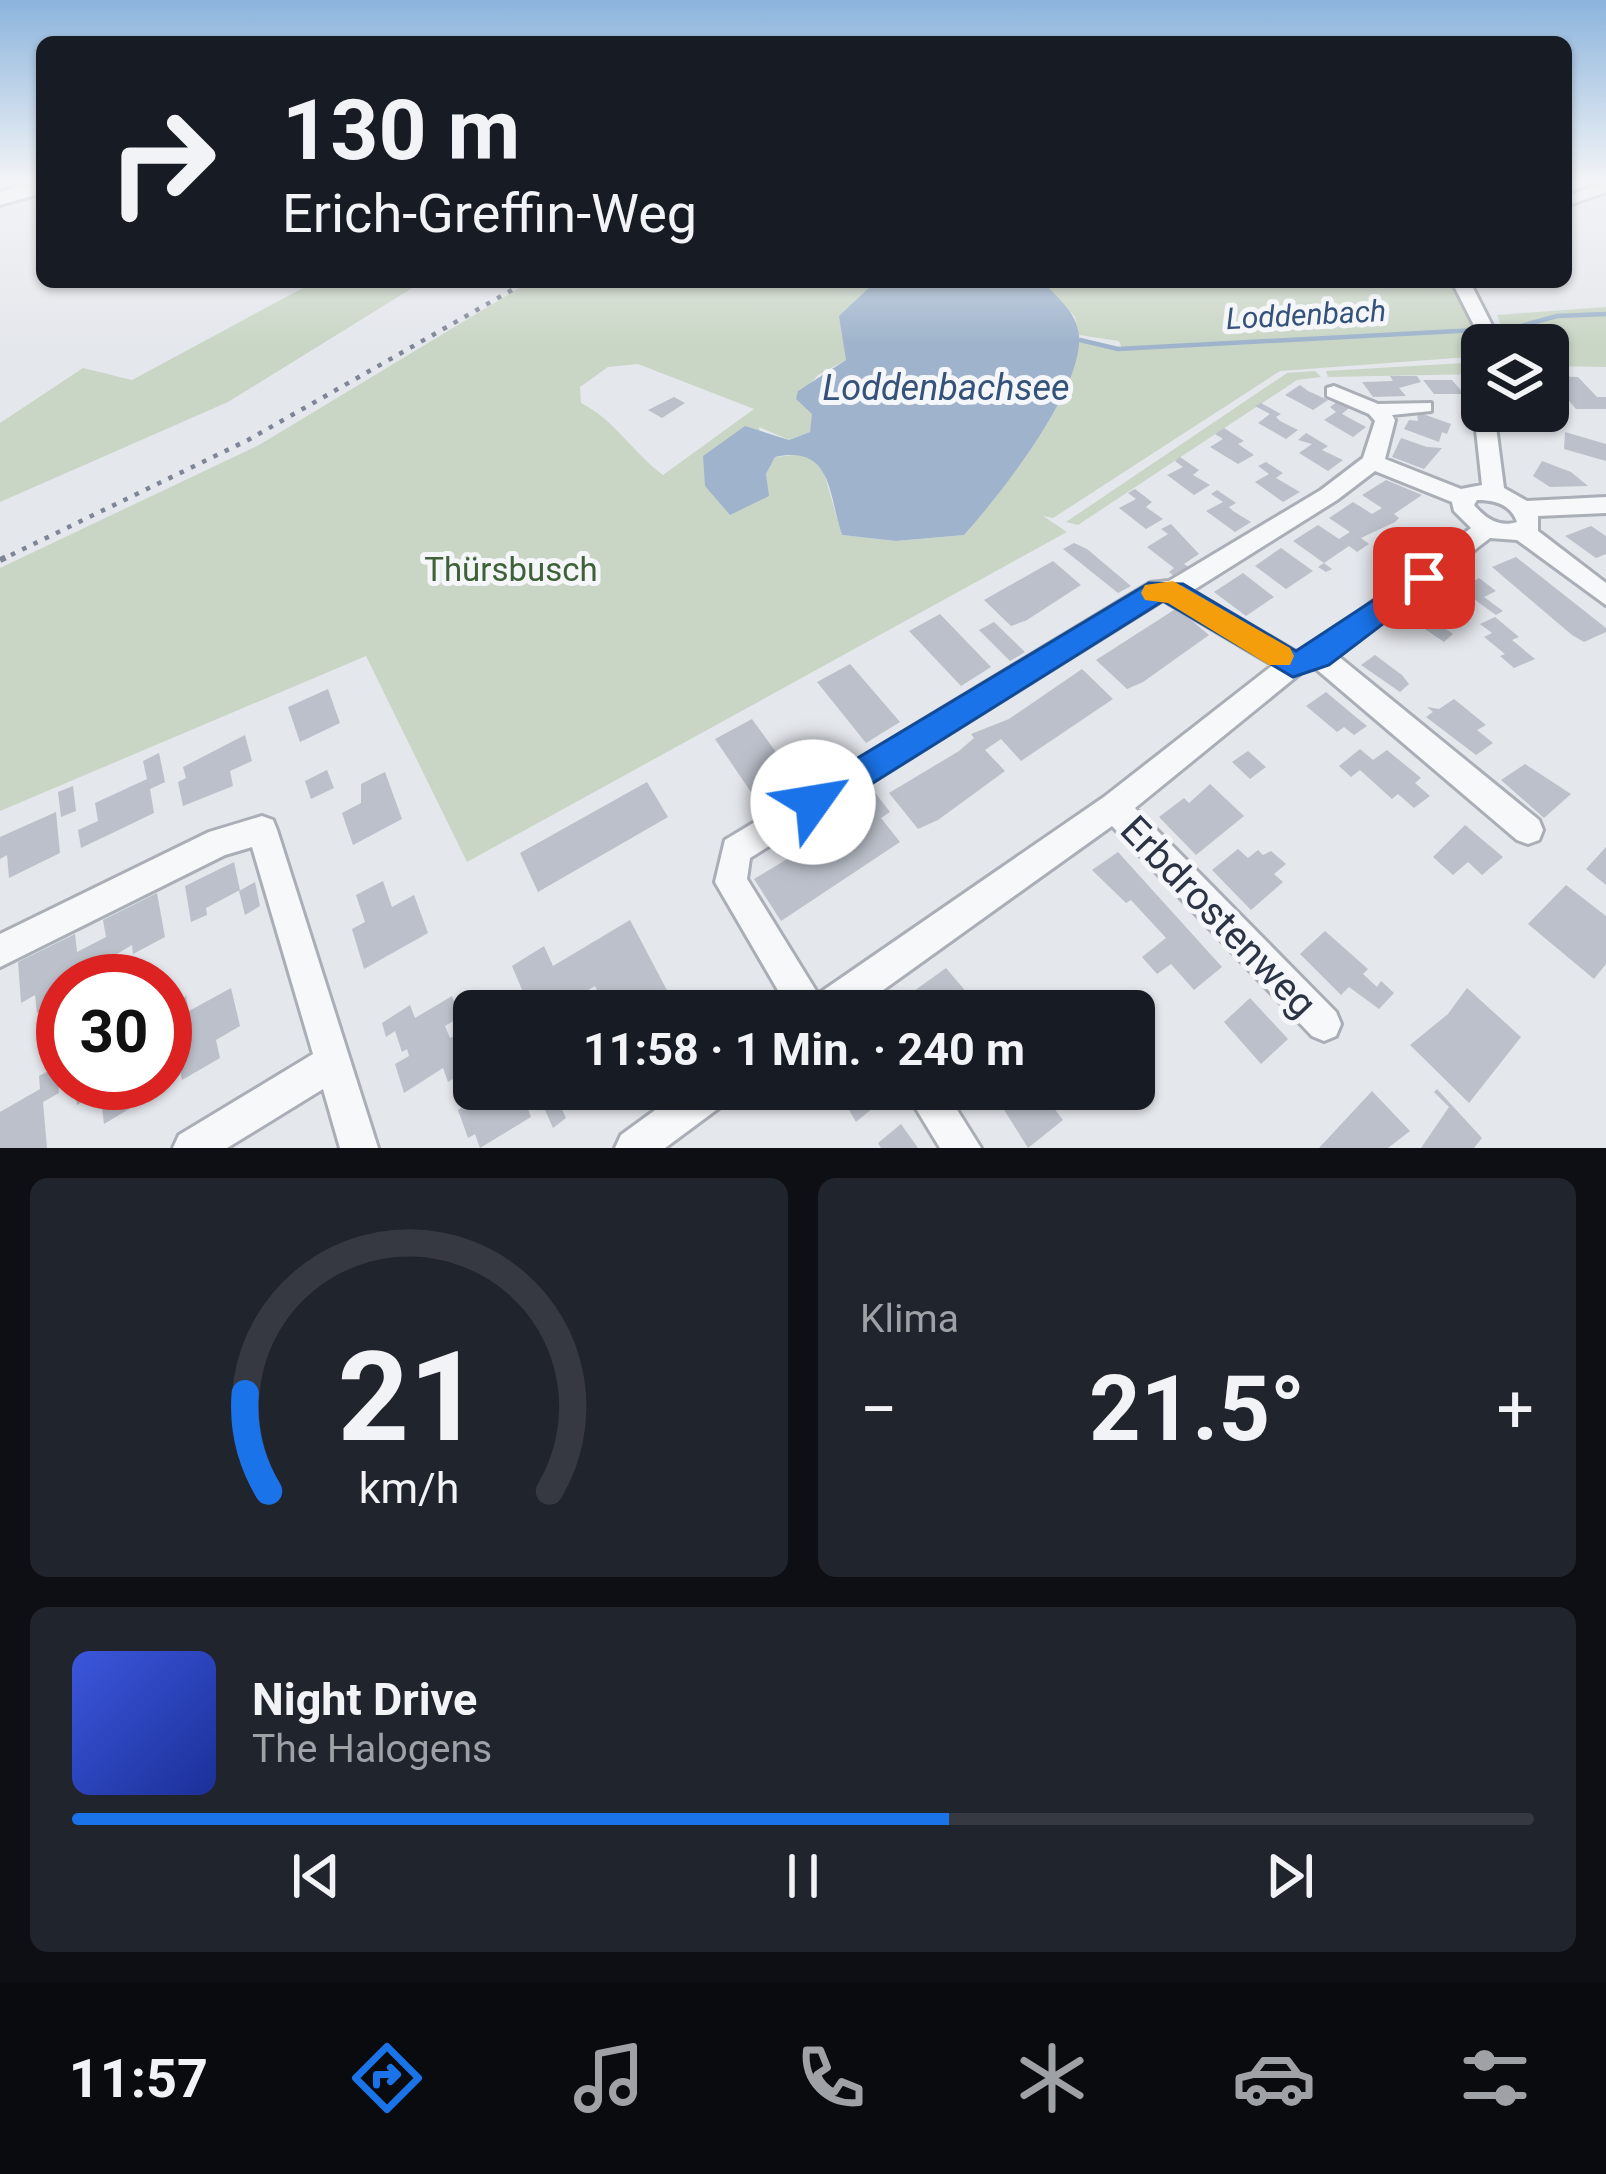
<!DOCTYPE html>
<html lang="de">
<meta charset="utf-8">
<style>
:root{--surface:#171b24;--page:#20242c;--text:#f1f3f6;--muted:#9ea1a6;--line:#363941;--accent:#1a73e8}
body{margin:0;font-family:Roboto,sans-serif;background:var(--page);color:var(--text);height:100vh;display:flex;flex-direction:column;font-size:45px;white-space:nowrap}
*{box-sizing:border-box;margin:0}
p{font-size:39px;color:var(--muted)}
.icon{flex:none;width:66px;height:66px;fill:none;stroke:currentColor;stroke-width:2;stroke-linecap:round;stroke-linejoin:round}
.map{position:relative;height:1148px;overflow:hidden}
.drawer{display:flex;flex-direction:column;gap:30px;padding:30px;background:#0d0f14;flex:1}
.drawer>*{flex:none}
.banner{position:absolute;left:36px;top:36px;width:1536px;height:252px;border-radius:18px;box-shadow:0 3px 9px #0004;background:#171b24;color:var(--text);overflow:hidden}
.buttons{position:absolute;left:1461px;top:324px;display:grid;gap:24px}
.buttons a{display:grid;place-items:center;width:108px;height:108px;border-radius:18px;background:var(--surface);box-shadow:0 3px 9px #0004;font-size:60px}
.speed{position:absolute;left:36px;top:954px;display:flex;gap:24px;font-size:60px;font-weight:700;text-align:center}
.speed>*{display:grid;place-content:center;width:156px;height:156px;border-radius:50%;background:var(--surface);box-shadow:0 3px 9px #0004;line-height:1}
.speed .limit{border:18px solid #d22;background:#fff;color:#111}
.pin{position:absolute;display:grid;place-items:center;width:102px;height:102px;color:#fff;margin:-51px;border-radius:24px;box-shadow:0 6px 18px #0006}
.me{position:absolute;width:132px;margin:-66px;rotate:58deg;stroke-linejoin:round;filter:drop-shadow(0 0 9px #0008)}
.turn{display:flex;align-items:center;gap:42px;height:252px;padding:0 48px;font-size:54px}
.turn .icon{width:156px;height:156px;stroke-width:2.5}
.turn b{display:block;font-size:84px;line-height:102px}
.big{font-size:90px;font-weight:700;line-height:1.1}
.drawer .tile{flex:1;display:flex;flex-direction:column;justify-content:center;gap:18px;min-width:0;padding:0 42px;border-radius:18px;background:var(--page)}
.drawer .dial{align-items:center;gap:0}
.dial svg{height:312px;overflow:visible;fill:none;stroke:var(--line);stroke-width:7;stroke-linecap:round;text-anchor:middle}
.dial text{fill:var(--text);stroke:none}
.song{display:flex;align-items:center;gap:36px}
.cover{width:144px;height:144px;border-radius:18px;background:linear-gradient(135deg,hsl(230 70% 55%),hsl(230 70% 35%))}
.played{height:12px;border-radius:6px;background:linear-gradient(90deg,var(--accent) 60%,var(--line) 60%)}
.keys{display:flex;justify-content:space-around;direction:ltr}
.heat{display:flex;justify-content:space-between;align-items:center;font-size:66px;direction:ltr}
.drawer .tiles{flex:1;display:grid;gap:30px;grid-template-columns:1fr 1fr}
.tile:last-child{grid-column:span 2}
.trip{position:absolute;left:453px;top:990px;width:702px;height:120px;border-radius:18px;background:var(--surface);box-shadow:0 3px 9px #0004;font-weight:700;line-height:120px;text-align:center}
.menu{display:flex;height:192px;justify-content:space-around;align-items:center;background:#090b0e;color:var(--muted)}
.menu .icon{width:84px;height:84px}
.menu .on{color:var(--accent)}
.menu b{font-size:54px;color:var(--text)}
.map>svg:first-child{display:block}
</style>
<div class="map">
<svg width="1606" height="1148" viewBox="0 0 1606 1148">
<rect width="100%" height="100%" fill="#e4e7ec"/>
<path fill="#c9d6c5" fill-rule="evenodd" d="M314 282H422L228 402 0 502V423L83 368 132 380Z
M529 282H875L851 305 846 360 818 375 797 399 813 413 810 432 789 440 759 427 766 474 775 457 805 454 822 466 842 535 896 541 964 535C1017 475 1054 416 1080 340L1123 351 1119 341 1079 335 1075 317 1043 282H1452C1471 308 1482 328 1482 356L1280 371 1053 518 1043 516 1067 532 467 862 366 656 0 811V568L259 445ZM638 364 754 409 663 475C632 452 616 421 581 403L580 387 608 367Z
M1606 307V367L1548 366V345H1508L1497 315Z
M1482 362V374L1328 377 1326 371Z
M1315 371 1321 377 1297 380 1078 525 1066 522 1287 373Z"/>
<path fill="#9fb4cc" d="M875 282H1043C1058 298 1077 313 1079 335 1084 389 999 496 964 535L896 541 842 535C828 492 832 445 775 457L766 474 769 496 730 515 705 486 703 456 745 426 789 440 810 432 812 414 796 399 798 391 846 360 839 316Z"/>
<g fill="none" stroke-linecap="round" stroke-linejoin="round">
<path stroke="#9fb4cc" stroke-width="4.5" d="M1080 340 1118 349 1514 328 1557 316 1606 314"/>
</g>
<path fill="#bbc0ca" d="M1390 376H1417L1421 382 1399 388 1406 396 1373 397 1362 382 1393 381Z
M1548 376 1578 377 1597 397H1606V409H1576Z
M1423 380H1452L1464 394H1434Z
M1300 385 1308 391 1328 400 1313 410 1285 395Z
M674 397 685 403 662 418 648 410Z
M1337 402 1349 408 1342 414 1366 427 1353 437 1324 420 1336 412 1330 407Z
M1261 403 1281 414 1276 417 1280 421 1298 430 1286 439 1258 423 1270 414 1255 406Z
M1417 412 1451 424 1447 434 1442 432 1439 442 1404 429 1409 420 1418 421Z
M1224 428 1244 441 1238 444 1254 455 1238 464 1210 447 1223 439 1215 434Z
M1565 432 1606 444V461L1564 449Z
M1306 433 1328 446 1322 450 1343 460 1328 471 1299 453 1312 444 1298 440Z
M1401 438 1427 447 1442 448 1424 469 1392 457Z
M1180 457 1199 470 1193 475 1210 485 1194 495 1167 475 1183 467 1175 461Z
M1542 461 1571 472 1588 486 1550 487 1533 476Z
M1266 462 1283 473 1276 478 1300 492 1283 502 1255 482 1269 474 1258 466Z
M1386 480 1422 495 1394 514 1399 518 1395 522 1361 538 1369 544 1357 552 1349 546 1324 563 1332 569 1326 572 1318 567 1324 563 1293 541 1318 525 1339 539 1350 532 1329 518 1353 502 1372 514 1382 508 1362 495Z
M1135 489 1152 502 1146 507 1163 519 1146 529 1119 508 1136 499 1128 493Z
M1217 490 1236 503 1229 507 1233 511 1251 522 1235 532 1206 511 1223 502 1211 494Z
M1171 524 1199 554 1184 564 1191 569 1176 578 1169 572 1174 568 1147 547 1168 534 1161 529Z
M1591 526 1606 536V554L1596 558 1565 536Z
M1074 543 1087 549 1131 586 1118 593 1063 549Z
M1281 548 1313 571 1286 589 1255 566Z
M1516 557 1606 628V632L1584 642 1572 635 1492 567Z
M1053 561 1081 585 1027 620 1011 626 984 600Z
M1243 573 1274 597 1246 616 1214 592Z
M1479 578 1496 591 1484 597 1503 611 1496 615 1460 589Z
M1177 608 1209 635 1143 682 1127 689 1096 660Z
M940 614 991 667 961 686 909 631Z
M1429 617 1453 634 1444 642 1419 625Z
M1495 617 1519 637 1512 640 1535 659 1514 668 1500 656 1505 654 1484 637 1492 633 1480 624Z
M994 622 1025 652 1010 661 979 630Z
M1375 655 1402 675 1409 684 1400 692 1361 665Z
M850 664 900 722 866 743 817 682Z
M1082 669 1113 699 1021 761 1001 739 985 750 1005 771 938 820 918 829 889 793 959 751 974 738 971 734 1009 719Z
M328 689 340 723 300 742 288 707Z
M1326 692 1357 718 1367 726 1354 735 1344 727 1337 732 1306 706Z
M1454 699 1486 725 1477 730 1493 743 1476 755 1426 717 1433 712 1427 707 1439 709Z
M752 719 799 784 761 807 715 739Z
M245 735 252 761 230 771 233 786 183 806 178 782 186 778 183 767Z
M1360 749 1373 760 1387 750 1421 778 1415 783 1430 796 1414 808 1398 794 1392 799 1360 770 1351 777 1339 766Z
M1248 751 1266 767 1250 779 1232 762Z
M159 753 165 782 150 789 154 813 81 848 78 830 98 821 95 803 147 779 143 761Z
M1525 764 1571 794 1544 818 1501 780Z
M327 770 334 788 311 799 305 781Z
M385 772 402 819 353 845 342 813 361 803V784Z
M647 782 668 817 538 892 520 853Z
M1210 784 1244 816 1196 855 1159 817 1184 798 1189 803Z
M73 786 76 811 61 817 58 792Z
M870 786 890 812 881 818 900 842 781 921 754 879 853 819 870 805 861 792Z
M56 812 60 853 9 878 7 855 0 859V837Z
M1465 825 1503 857 1482 875 1468 862 1453 875 1433 857Z
M1606 847V885L1586 869Z
M1238 849 1248 858 1258 850 1263 855 1271 851 1286 864 1274 874 1283 882 1251 910 1212 870Z
M1118 852 1222 967 1194 990 1171 964 1157 974 1142 957 1166 938 1131 900 1126 903 1092 870Z
M234 862 240 890 206 908 207 915 191 922 185 886Z
M383 881 392 907 414 895 428 933 364 969 352 929 365 922 356 895Z
M255 882 260 906 245 915 239 891Z
M1566 885 1606 916V964L1594 979 1528 924Z
M157 893 165 937 133 954 132 945 72 981H63V999L37 1013 35 995 21 1003 18 962 75 934 77 952 106 937 103 920Z
M630 920 670 996 649 1011H607L595 986 552 1011H531L512 966 544 946 553 966Z
M1325 931 1368 969 1363 974 1377 987 1381 981 1394 993 1379 1009 1349 987 1341 995 1300 954Z
M946 968 968 994 981 1011H928L914 991Z
M231 988 240 1026 216 1040 220 1058 182 1080 165 1007 186 996 189 1011Z
M1467 988 1521 1037 1469 1103 1410 1045 1448 1014Z
M452 996 460 1017 445 1026 450 1038 456 1035 463 1054 471 1049 474 1066 448 1082 443 1068 404 1093 395 1064 409 1056 407 1049 402 1052 395 1031 386 1037 382 1023 410 1005 415 1018Z
M1250 998 1288 1039 1261 1064 1224 1022Z
M56 1067 59 1093 43 1102 47 1148H0V1112L40 1089 39 1076Z
M74 1083H149L151 1096 104 1124 100 1092 77 1105Z
M489 1089H520L531 1117 480 1148 475 1134 468 1138 458 1110Z
M837 1089H881L886 1097 856 1122Z
M991 1089H1039L1063 1120 1028 1148Z
M1437 1089 1482 1138 1474 1148H1421L1449 1107 1434 1092Z
M1372 1091 1410 1131 1388 1148H1319Z
M555 1094 566 1118 553 1128 542 1103Z
M901 1124 918 1148H881L878 1143Z"/>
<g fill="none" stroke-linecap="round" stroke-linejoin="round">
<defs>
<path id="street" d="M1606 183V192L1566 206V196Z
M1452 282H1470L1502 345H1484Z
M1334 386 1378 404 1431 403V411L1392 415 1395 420 1385 459 1461 489 1482 485 1474 411 1482 405V411H1494L1504 488 1527 501 1606 497V513L1538 516V531L1606 583V605L1517 540 1490 538 1338 656 1539 820 1543 830 1539 840 1528 844 1517 840 1315 668 1302 672 1135 808 1336 1012 1341 1024 1336 1036 1324 1041 1312 1036 1112 826 879 993 888 1011H790L715 882 725 840 1150 583 1169 581 1321 490 1363 458 1375 421 1369 414 1327 396V388ZM1375 471 1452 502 1454 511 1471 528 1311 648 1296 652 1192 591 1337 500ZM1477 500C1494 500 1511 504 1517 522 1499 528 1485 518 1474 505ZM1163 600 1273 665 1104 797 818 994 747 879 750 858Z
M262 816 273 820 277 830 378 1148H340L323 1089 227 1148H173L179 1135 313 1054 252 847 225 855 0 967V934L209 832Z
M684 1089H732L727 1102 665 1148H615L621 1135Z
M904 1089H944L981 1148H940Z"/>
<path id="secondary" d="M32 183H42V193L0 205V192Z"/>
</defs>
<use href="#street" stroke="#a9aeb7" stroke-width="6"/>
<use href="#secondary" stroke="#a9aeb7" stroke-width="6"/>
<use href="#street" fill="#f7f8fa" fill-rule="evenodd"/>
<use href="#secondary" fill="#fff" fill-rule="evenodd"/>
<path stroke="#7d8696" stroke-width="4.5" stroke-dasharray="4.5 8" stroke-linecap="butt" d="M11 555 248 440 526 282"/>
<path stroke="#7d8696" stroke-width="6" stroke-dasharray="6 14" stroke-linecap="butt" d="M0 560 17 552"/>
</g>
<linearGradient id="sky" x2="0" y2="1"><stop stop-color="#8bb4dd"/><stop offset="0.53" stop-color="#f3f4f6"/><stop offset="1" stop-color="#f3f4f6" stop-opacity="0"/></linearGradient>
<rect width="1606" height="343" fill="url(#sky)"/>
<path fill="#1a73e8" stroke="#114b97" stroke-width="3" d="M1424 567 1434 570V585L1329 665 1293 677 1163 601 825 813 813 818 801 813 797 802 801 792 1149 583 1183 584 1296 651Z"/>
<path fill="#f59e0b" d="M1173 581 1290 648 1294 656 1290 665H1269L1168 603 1145 600 1141 593 1145 585Z"/>
<g text-anchor="middle" stroke-width="10" stroke-linejoin="round" paint-order="stroke">
<g font-size="30" font-style="italic" fill="#34527a" stroke="#f4f6f9">
<text transform="translate(1306 315) rotate(-3)" y="10">Loddenbach</text>
</g>
<g font-size="33" fill="#3f6138" stroke="#f4f6f9">
<text x="511" y="581">Thürsbusch</text>
</g>
<g font-size="36" font-style="italic" fill="#34527a" stroke="#f4f6f9">
<text x="946" y="400">Loddenbachsee</text>
</g>
<g font-size="39" fill="#2b3445" stroke="#f4f6f9">
<text transform="translate(1219 916) rotate(46)" y="14">Erbdrostenweg</text>
</g>
</g>
</svg>
<div class="buttons">
<a><svg class="icon" aria-label="layers" viewBox="0 0 24 24"><path d="M12 4l9 5-9 5-9-5zM3 14l9 5 9-5"/></svg></a>
</div>
<div class="speed"><div class="limit">30</div></div>
<div class="pin" style="left:1424px;top:578px;background:#d93025"><svg class="icon" aria-label="arrive" viewBox="0 0 24 24"><path d="M6 21V4h12l-3 4 3 4H6"/></svg></div>
<svg class="me" style="left:813px;top:802px" viewBox="-20 -20 40 40"><circle r="19" fill="#fff"/><path d="M0-13L10 11 0 6-10 11z" fill="#1a73e8"/></svg>
<div class="trip">11:58 · 1 Min. · 240 m</div>
<div class="banner">
<div class="turn"><svg class="icon" aria-label="right" viewBox="0 0 24 24"><path d="M7 20v-9h11M14 6l5 5-5 5"/></svg><div><b>130 m</b>Erich-Greffin-Weg</div></div>
</div>
</div>
<section class="drawer">
<div class="tiles">
<div class="tile dial"><svg viewBox="0 0 100 80">
<path d="M14 69A42 42 0 1 1 86 69"/>
<path d="M14 69A42 42 0 0 1 8 44" stroke="#1a73e8"/>
<text x="50" y="56" font-size="32" font-weight="700">21</text>
<text x="50" y="72" font-size="11">km/h</text>
</svg></div>
<div class="tile"><p>Klima</p>
<div class="heat"><a>−</a><b class="big">21.5°</b><a>+</a></div>
</div>
<div class="tile">
<div class="song"><i class="cover"></i><div><b>Night Drive</b><p>The Halogens</p></div></div>
<div class="played"></div>
<div class="keys"><svg class="icon" aria-label="previous" viewBox="0 0 24 24"><path d="M18 5L8 12l10 7zM5 5v14"/></svg><svg class="icon" aria-label="pause" viewBox="0 0 24 24"><path d="M8 5v14M16 5v14"/></svg><svg class="icon" aria-label="next" viewBox="0 0 24 24"><path d="M6 5l10 7-10 7zM19 5v14"/></svg></div>
</div>
</div>
</section>
<nav class="menu">
<b>11:57</b>
<svg class="icon on" aria-label="directions" viewBox="0 0 24 24"><path d="M12 3l9 9-9 9-9-9zM9 14v-3h6M13 9l2 2-2 2"/></svg>
<svg class="icon" aria-label="music" viewBox="0 0 24 24"><path d="M9 18V5l10-2v13"/><circle cx="6" cy="18" r="3"/><circle cx="16" cy="16" r="3"/></svg>
<svg class="icon" aria-label="phone" viewBox="0 0 24 24"><path d="M5 4h4l2 5-3 2q2 4 5 5l2-3 5 2v4C11 20 4 13 5 4z"/></svg>
<svg class="icon" aria-label="climate" viewBox="0 0 24 24"><path d="M12 3v18M4 7l16 10M4 17L20 7"/></svg>
<svg class="icon" aria-label="car" viewBox="0 0 24 24"><path d="M5 17H2v-5l4-1 3-4h7l3 4 3 1v5h-3M9 17h6M6 11h13"/><circle cx="7" cy="17" r="2"/><circle cx="17" cy="17" r="2"/></svg>
<svg class="icon" aria-label="filters" viewBox="0 0 24 24"><path d="M4 7h16M4 17h16"/><circle cx="9" cy="7" r="2"/><circle cx="15" cy="17" r="2"/></svg>
</nav>
